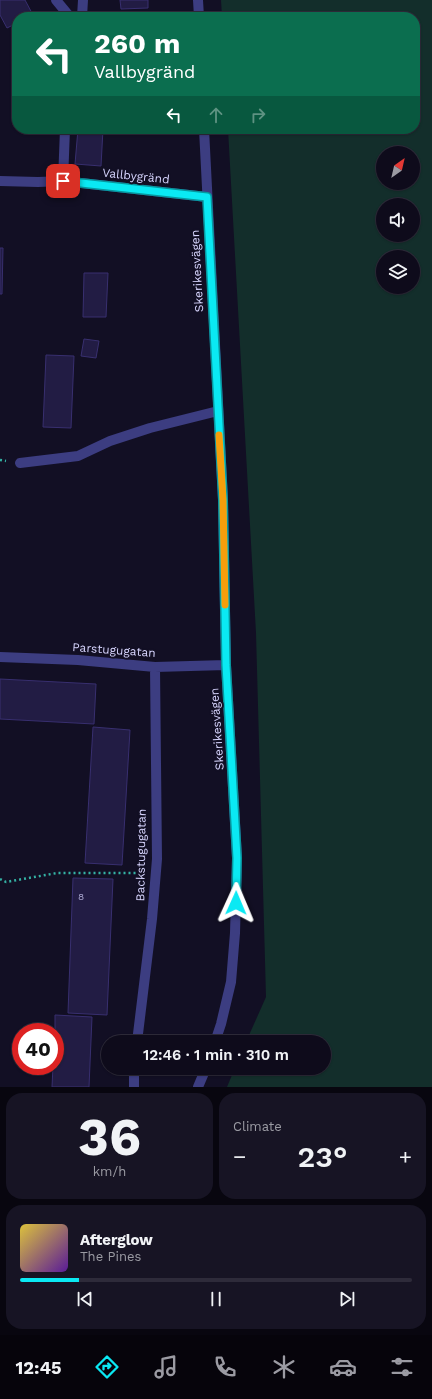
<!DOCTYPE html>
<meta charset="utf-8">
<style>
:root{--surface:#0e0b1b;--page:#171424;--text:#f1f3f6;--muted:#9b9ba3;--line:#2e2b3a;--accent:#0ae9f3}
body{margin:0;font-family:"Work Sans",sans-serif;background:var(--page);color:var(--text);height:100vh;display:flex;flex-direction:column;font-size:15px;white-space:nowrap}
*{box-sizing:border-box;margin:0}
p{font-size:13px;color:var(--muted)}
.icon{flex:none;width:22px;height:22px;fill:none;stroke:currentColor;stroke-width:2;stroke-linecap:round;stroke-linejoin:round}
.map{position:relative;height:1087px;overflow:hidden}
.details{display:flex;flex-direction:column;gap:6px;padding:6px;background:#08060f;flex:1}
.details>*{flex:none}
.banner{position:absolute;left:12px;top:12px;width:408px;height:122px;border-radius:16px;box-shadow:0 1px 3px #0004,0 0 0 1px var(--line);background:#0b6e4f;color:#fff;overflow:hidden}
.needle{width:26px;rotate:34deg}
.tools{position:absolute;left:376px;top:146px;display:grid;gap:8px}
.tools a{display:grid;place-items:center;width:44px;height:44px;border-radius:50%;background:var(--surface);box-shadow:0 1px 3px #0004,0 0 0 1px var(--line);font-size:20px}
.speed{position:absolute;left:12px;top:1023px;display:flex;gap:8px;font-size:20px;font-weight:700;text-align:center}
.speed>*{display:grid;place-content:center;width:52px;height:52px;border-radius:50%;background:var(--surface);box-shadow:0 1px 3px #0004,0 0 0 1px var(--line);line-height:1}
.speed .limit{border:6px solid #d22;background:#fff;color:#111}
.pin{position:absolute;display:grid;place-items:center;width:34px;height:34px;color:#fff;margin:-17px;border-radius:8px;box-shadow:0 2px 6px #0006}
.me{position:absolute;width:44px;margin:-22px;rotate:1deg;stroke-linejoin:round;filter:drop-shadow(0 0 3px #0008)}
.turn{display:flex;align-items:center;gap:14px;height:84px;padding:0 16px;font-size:18px}
.turn .icon{width:52px;height:52px;stroke-width:2.5}
.turn b{display:block;font-size:28px;line-height:34px}
.lanes{display:flex;align-items:center;height:38px;padding:0 16px;background:#0003;justify-content:center;gap:20px;direction:ltr}
.lanes .off{opacity:.35}
.big{font-size:30px;font-weight:600;line-height:1.1}
.details .card{flex:1;display:flex;flex-direction:column;justify-content:center;gap:6px;min-width:0;padding:0 14px;border-radius:16px;background:var(--page)}
.details .dial{align-items:center;gap:0}
.dial b{font-size:52px;line-height:1}
.song{display:flex;align-items:center;gap:12px}
.cover{width:48px;height:48px;border-radius:6px;background:linear-gradient(135deg,hsl(50 70% 55%),hsl(270 70% 35%))}
.played{height:4px;border-radius:2px;background:linear-gradient(90deg,var(--accent) 15%,var(--line) 15%)}
.keys{display:flex;justify-content:space-around;direction:ltr}
.heat{display:flex;justify-content:space-between;align-items:center;font-size:22px;direction:ltr}
.details .tiles{flex:1;display:grid;gap:6px;grid-template-columns:1fr 1fr}
.card:last-child{grid-column:span 2}
.trip{position:absolute;left:101px;top:1035px;width:230px;height:40px;border-radius:20px;background:var(--surface);box-shadow:0 1px 3px #0004,0 0 0 1px var(--line);font-weight:600;line-height:40px;text-align:center}
.tab-bar{display:flex;height:64px;justify-content:space-around;align-items:center;background:#06040b;color:var(--muted)}
.tab-bar .icon{width:28px;height:28px}
.tab-bar .on{color:var(--accent)}
.tab-bar b{font-size:18px;color:var(--text)}
.map>svg:first-child{display:block}
</style>
<div class="map">
<svg width="432" height="1087" viewBox="0 0 432 1087">
<rect width="100%" height="100%" fill="#120f24"/>
<path fill="#132e2b" fill-rule="evenodd" d="M221 0H432V1087H227L235 1068H324V1042H246L266 997 256 633 228 129H415V17H222ZM383 153H413V183H383ZM383 205H413V235H383ZM383 257H413V287H383Z"/>
<path fill="#221c44" stroke="#382f6f" d="M0 0H25L33 15 29 17H17V23L7 28 0 15Z
M120 0H148V8L121 9Z
M112 12 141 16V17H111Z
M78 129H103L101 166 75 164Z
M0 248H3L2 294H0Z
M84 273H108L106 317H83Z
M84 339 99 341 96 358 81 356Z
M46 355 74 356 71 428 43 427Z
M0 679 96 684 94 724 0 719Z
M93 727 130 730 122 865 85 863Z
M73 878 113 879 107 1015 68 1013Z
M55 1015 92 1017 89 1087H52L53 1066H55Z"/>
<g fill="none" stroke-linecap="round" stroke-linejoin="round">
<path stroke="#34b1a3" stroke-width="2.5" stroke-dasharray="2 3" stroke-linecap="butt" d="M0 460 6 461
M0 879 6 882 57 873H142"/>
<path stroke="#3c3d81" stroke-width="10" d="M56 0 70 17
M198 0 199 17
M82 17 83 0
M65 129 63 181 207 197
M204 129 223 500 226 665 237 858 235 933 231 982 221 1024 215 1042
M0 181 38 182 63 181
M20 463 78 456 110 441 150 428 218 411
M0 657 78 660 155 667 226 665
M137 1042 152 919 157 859 155 667
M134 1068V1087
M198 1087 206 1068"/>
</g>
<g fill="none" stroke-linecap="round" stroke-linejoin="round">
<defs>
<path id="route" d="M63 181 207 197 223 500 226 665 237 858 236 903"/>
</defs>
<use href="#route" stroke="#06979e" stroke-width="10"/>
<use href="#route" stroke="#0ae9f3" stroke-width="7"/>
<path stroke="#f59e0b" stroke-width="7" d="M219 435 223 500 225 605"/>
</g>
<g text-anchor="middle" stroke-width="4" stroke-linejoin="round" paint-order="stroke">
<g font-size="10" fill="#a9a6cf">
<text x="81" y="900">8</text>
</g>
<g font-size="12" fill="#d6d4fd" stroke="#120f24">
<text transform="translate(136 176) rotate(6)" y="4">Vallbygränd</text>
<text transform="translate(197 271) rotate(-93)" y="4">Skerikesvägen</text>
<text transform="translate(114 650) rotate(4)" y="4">Parstugugatan</text>
<text transform="translate(217 729) rotate(-94)" y="4">Skerikesvägen</text>
<text transform="translate(141 855) rotate(-89)" y="4">Backstugugatan</text>
</g>
</g>
</svg>
<div class="tools">
<a><svg class="needle" viewBox="-14 -14 28 28"><path d="M0-13l5 13h-10z" fill="#e53935"/><path d="M0 13l5-13h-10z" fill="#9b9ba3"/></svg></a>
<a><svg class="icon" aria-label="sound" viewBox="0 0 24 24"><path d="M4 9h4l5-4v14l-5-4H4zM17 9q2 3 0 6"/></svg></a>
<a><svg class="icon" aria-label="layers" viewBox="0 0 24 24"><path d="M12 4l9 5-9 5-9-5zM3 14l9 5 9-5"/></svg></a>
</div>
<div class="speed"><div class="limit">40</div></div>
<div class="pin" style="left:63px;top:181px;background:#d93025"><svg class="icon" aria-label="arrive" viewBox="0 0 24 24"><path d="M6 21V4h12l-3 4 3 4H6"/></svg></div>
<svg class="me" style="left:236px;top:903px" viewBox="-20 -20 40 40"><path d="M0-17L14 15 0 8-14 15z" fill="#0ae9f3" stroke="#fff" stroke-width="4"/></svg>
<div class="trip">12:46 · 1 min · 310 m</div>
<div class="banner">
<div class="turn"><svg class="icon" aria-label="left" viewBox="0 0 24 24"><path d="M17 20v-9H6M10 6l-5 5 5 5"/></svg><div><b>260 m</b>Vallbygränd</div></div>
<div class="lanes"><svg class="icon" aria-label="left" viewBox="0 0 24 24"><path d="M17 20v-9H6M10 6l-5 5 5 5"/></svg><svg class="icon off" aria-label="ahead" viewBox="0 0 24 24"><path d="M12 20V5M6 11l6-6 6 6"/></svg><svg class="icon off" aria-label="right" viewBox="0 0 24 24"><path d="M7 20v-9h11M14 6l5 5-5 5"/></svg></div>
</div>
</div>
<section class="details">
<div class="tiles">
<div class="card dial"><b>36</b><p>km/h</p></div>
<div class="card"><p>Climate</p>
<div class="heat"><a>−</a><b class="big">23°</b><a>+</a></div>
</div>
<div class="card">
<div class="song"><i class="cover"></i><div><b>Afterglow</b><p>The Pines</p></div></div>
<div class="played"></div>
<div class="keys"><svg class="icon" aria-label="previous" viewBox="0 0 24 24"><path d="M18 5L8 12l10 7zM5 5v14"/></svg><svg class="icon" aria-label="pause" viewBox="0 0 24 24"><path d="M8 5v14M16 5v14"/></svg><svg class="icon" aria-label="next" viewBox="0 0 24 24"><path d="M6 5l10 7-10 7zM19 5v14"/></svg></div>
</div>
</div>
</section>
<nav class="tab-bar">
<b>12:45</b>
<svg class="icon on" aria-label="directions" viewBox="0 0 24 24"><path d="M12 3l9 9-9 9-9-9zM9 14v-3h6M13 9l2 2-2 2"/></svg>
<svg class="icon" aria-label="music" viewBox="0 0 24 24"><path d="M9 18V5l10-2v13"/><circle cx="6" cy="18" r="3"/><circle cx="16" cy="16" r="3"/></svg>
<svg class="icon" aria-label="phone" viewBox="0 0 24 24"><path d="M5 4h4l2 5-3 2q2 4 5 5l2-3 5 2v4C11 20 4 13 5 4z"/></svg>
<svg class="icon" aria-label="climate" viewBox="0 0 24 24"><path d="M12 3v18M4 7l16 10M4 17L20 7"/></svg>
<svg class="icon" aria-label="car" viewBox="0 0 24 24"><path d="M5 17H2v-5l4-1 3-4h7l3 4 3 1v5h-3M9 17h6M6 11h13"/><circle cx="7" cy="17" r="2"/><circle cx="17" cy="17" r="2"/></svg>
<svg class="icon" aria-label="filters" viewBox="0 0 24 24"><path d="M4 7h16M4 17h16"/><circle cx="9" cy="7" r="2"/><circle cx="15" cy="17" r="2"/></svg>
</nav>
